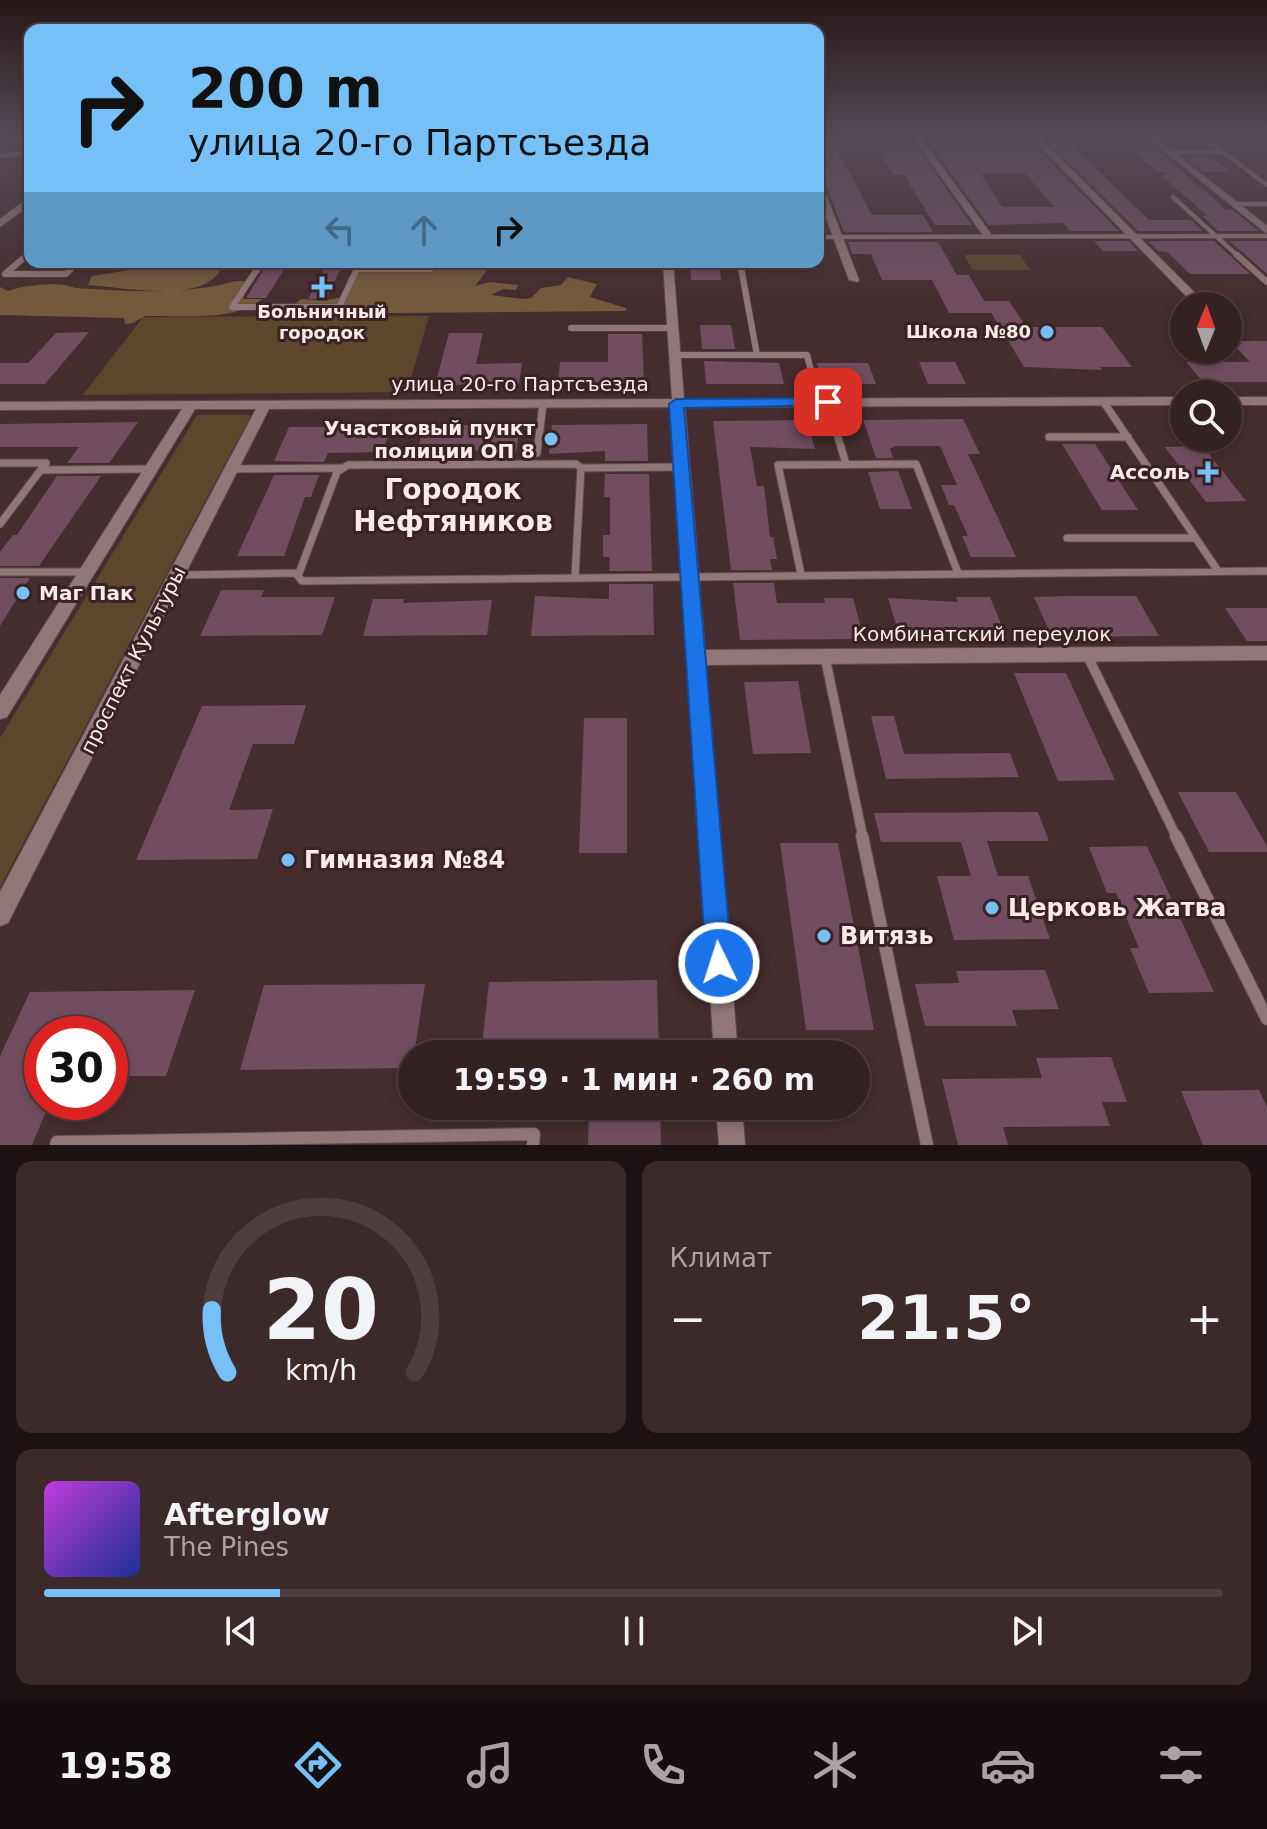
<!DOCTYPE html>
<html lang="ru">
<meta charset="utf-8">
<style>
:root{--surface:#342122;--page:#3c292a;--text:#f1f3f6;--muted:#a9a3a5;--line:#4e3e40;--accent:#75c0f6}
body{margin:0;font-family:"DejaVu Sans",sans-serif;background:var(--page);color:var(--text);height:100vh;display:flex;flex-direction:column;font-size:30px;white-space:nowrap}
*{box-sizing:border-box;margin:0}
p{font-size:26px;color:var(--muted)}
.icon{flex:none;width:44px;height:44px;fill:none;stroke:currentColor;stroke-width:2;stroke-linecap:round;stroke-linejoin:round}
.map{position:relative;height:1145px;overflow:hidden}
.details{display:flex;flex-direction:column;gap:16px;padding:16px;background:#1d1213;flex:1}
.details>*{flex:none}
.guide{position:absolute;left:24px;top:24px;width:800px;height:244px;border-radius:16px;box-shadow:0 4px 12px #0003,0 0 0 2px var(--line);background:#75c0f6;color:#111;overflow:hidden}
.needle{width:52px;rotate:1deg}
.controls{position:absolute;left:1170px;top:292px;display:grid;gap:16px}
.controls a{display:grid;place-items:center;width:72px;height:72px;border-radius:50%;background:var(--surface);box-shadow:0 4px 12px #0003,0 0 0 2px var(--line);font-size:40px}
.speed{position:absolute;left:24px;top:1016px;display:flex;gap:16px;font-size:40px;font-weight:700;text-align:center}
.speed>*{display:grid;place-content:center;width:104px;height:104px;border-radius:50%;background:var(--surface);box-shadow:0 4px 12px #0003,0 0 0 2px var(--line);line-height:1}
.speed .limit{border:12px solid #d22;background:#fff;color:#111}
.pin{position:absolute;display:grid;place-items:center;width:68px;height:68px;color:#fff;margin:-34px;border-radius:16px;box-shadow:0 4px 12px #0006}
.me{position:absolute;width:88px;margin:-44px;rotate:356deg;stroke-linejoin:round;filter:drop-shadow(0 0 6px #0008)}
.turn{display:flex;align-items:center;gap:28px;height:168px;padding:0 32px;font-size:36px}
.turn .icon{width:104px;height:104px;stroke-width:2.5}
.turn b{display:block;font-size:56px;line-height:68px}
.lanes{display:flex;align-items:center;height:76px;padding:0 32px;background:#0003;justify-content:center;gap:40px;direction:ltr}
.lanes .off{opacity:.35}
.big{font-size:60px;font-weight:700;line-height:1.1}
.details .widget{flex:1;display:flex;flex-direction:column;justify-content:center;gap:12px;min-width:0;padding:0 28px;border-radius:16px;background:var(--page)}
.details .dial{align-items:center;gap:0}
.dial svg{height:208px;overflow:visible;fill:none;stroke:var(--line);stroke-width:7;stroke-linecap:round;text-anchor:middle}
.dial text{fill:var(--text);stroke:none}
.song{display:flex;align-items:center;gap:24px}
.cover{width:96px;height:96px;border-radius:12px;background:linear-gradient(135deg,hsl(290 70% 55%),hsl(230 70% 35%))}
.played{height:8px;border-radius:4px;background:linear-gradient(90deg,var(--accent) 20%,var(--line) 20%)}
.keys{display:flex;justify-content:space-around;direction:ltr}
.heat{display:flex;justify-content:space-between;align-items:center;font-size:44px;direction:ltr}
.details .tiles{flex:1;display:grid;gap:16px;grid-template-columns:1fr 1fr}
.widget:last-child{grid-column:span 2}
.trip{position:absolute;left:398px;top:1040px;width:472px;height:80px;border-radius:40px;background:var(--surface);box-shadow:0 4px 12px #0003,0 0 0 2px var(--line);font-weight:700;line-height:80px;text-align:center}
.tabs{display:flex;height:128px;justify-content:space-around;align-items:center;background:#150d0e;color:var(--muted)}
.tabs .icon{width:56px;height:56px}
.tabs .selected{color:var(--accent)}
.tabs b{font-size:36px;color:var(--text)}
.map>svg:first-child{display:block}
</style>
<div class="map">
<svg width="1267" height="1145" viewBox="0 0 1267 1145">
<rect width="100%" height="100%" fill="#452c2e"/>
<path fill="#5e462c" d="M964 255H1020L1030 270H973Z
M429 316 407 392 83 395 143 317Z
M197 415H251L0 887V738Z"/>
<path fill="#75593c" d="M135 262H250L242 270H220C203 304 121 287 88 285L92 276 130 270Z
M440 262H572L491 265 475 286 490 282 518 285 516 290 503 289 491 295 523 299 531 298 541 288 561 285 568 277 597 284 590 297 626 308V311L283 314 301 299C315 300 339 303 349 291L345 287 348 278 359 270 434 271Z
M236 281H244L248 287 243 299H262C236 322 179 315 145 316L133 323 125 324 124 318 0 315V287L8 291C23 285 61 281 75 288 131 291 182 296 236 281Z"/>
<path fill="#724d60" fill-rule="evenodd" d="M818 139H832L872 215H923L933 232H844L825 183 818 178Z
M1119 139H1146L1226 210H1233L1259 231H1218L1202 216H1208L1162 176 1166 172H1157Z
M927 140 1032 143 1119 231H1070L1063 223 988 225ZM981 174H1026L1054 207H1002Z
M873 141H912L972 225H935L904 175H893Z
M1049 143H1070L1149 220H1191L1203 231H1138Z
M1185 157H1211L1230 172H1203Z
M1094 241H1129L1138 251H1103Z
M1148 241H1214L1250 274H1190L1167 252 1158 251Z
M1229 241H1267V274L1241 251Z
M848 242H938L957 275H969L991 313H949L932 280H882L871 254H852Z
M328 262H344L326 299H308Z
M690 262H719L721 280H691Z
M265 268H285L266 298H246Z
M984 301H1009L1023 322 1030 327H1102L1132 367H1100L1102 370 1024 367Z
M700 325H731L735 349H702Z
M89 332 45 384H0V363H28L56 333Z
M449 333H483L476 364 522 363 519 384 435 385Z
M608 334H642L644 383H558L560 362H608Z
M1230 341H1267V382H1203L1186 362H1250Z
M704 361 779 363 784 384H706Z
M919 362H955L966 384H928Z
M817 363H868L876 384H823Z
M963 419 980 454H968L1016 557H971L962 536H968L954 505H949L941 485H957L940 446H896L890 449 893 458H876L863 420Z
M807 420 815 449 750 447 757 486H764L770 537H773L777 559H770L772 570H731L713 421Z
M138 422 109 463H67L79 447H0V424Z
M647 424 648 461H605V451L549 454 552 425Z
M424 425H520L516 453H490L491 450 417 452Z
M289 427H391L383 452 328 453 324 462 274 461Z
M1062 444H1095L1138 510H1102Z
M1203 446 1246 501 1206 502 1165 447Z
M898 471 912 509H880L868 472Z
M605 474H649L652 571H609L610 557H603V535H610V497H604Z
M274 475H319L311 497H305L284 556H237Z
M57 476H101L39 566H0V552L13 535H17Z
M0 578H30L0 626Z
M733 583H774L777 603H825L824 598H853L864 639 740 640Z
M609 584H653L654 635 531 636 535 596 609 599Z
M221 590H264L261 597H335L322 635 200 636Z
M1071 596H1136L1159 636 1052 637 1034 597Z
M956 597H990L1007 638H971L970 634 900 638 888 598 958 602Z
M373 599H404L403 603 492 600 487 635 363 636Z
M1225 608H1267V641H1247Z
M1014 673H1066L1115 780 1058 781Z
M798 681 811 753 753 754 744 682Z
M306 705 294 744H253L229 810 273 809 257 859 136 860 202 706Z
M871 716H894L904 754 1010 753 1019 777 886 779Z
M584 718H627V853H579Z
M1178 792H1236L1267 846V852H1209Z
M1038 812 1049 841H987L998 876H1028L1050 939 954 940 937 876H971L961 842H881L874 813Z
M780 843H838L874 1030H806Z
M1147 846 1214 992 1149 993 1130 948H1139L1116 893H1107L1089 847Z
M1045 970 1059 1009 1012 1010 1017 1026H925L915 984 959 983 956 971Z
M657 980 659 1054H481L489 982Z
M425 984 412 1068 240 1070 264 985Z
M195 990 166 1076H110V1034H42V1102H50L32 1145H0V1056L30 992Z
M1111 1057 1127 1102H1102L1110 1126 1003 1127 1008 1145H958L942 1079 1042 1078 1036 1058Z
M1259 1090 1267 1107V1145H1203L1181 1091Z
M589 1106H660L661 1145H588Z"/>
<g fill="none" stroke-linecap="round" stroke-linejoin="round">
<defs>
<path id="lane-far4" d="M1107 139 1110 141
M1206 139 1267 185
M1170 152H1224
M0 156 30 152
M1173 197 1239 257
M1233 204H1267
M818 237 1267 236
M25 257 30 252"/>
<path id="lane-far3" d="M27 255 5 274H66L78 262
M1237 255 1267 282
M740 262 757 355
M232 307H339L357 269H431L433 262
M232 307 262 262
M571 328H672
M674 355H807L819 402
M828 402 829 406
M1104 402 1106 406"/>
<path id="lane-far2" d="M828 404 846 464
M1105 404 1218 571
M1049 437H1128
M537 453 543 404
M0 463H46L0 524
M581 468 576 464 348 465 337 472 298 576 302 581 1267 571
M232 469 341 468
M41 470 151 469
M1067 538H1195
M0 572H87
M801 574 778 465 916 464 958 573
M177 575 299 573
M575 577 581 468 681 467"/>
<path id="lane-far1" d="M1087 655 1177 838
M825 657 863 838"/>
<path id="lane" d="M862 836 927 1145
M1176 836 1267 1019
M56 1145 57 1142 534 1134 533 1145"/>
<path id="street" d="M914 139H922L991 234V238H985Z
M1033 139H1041L1208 306H1196Z
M1149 139H1157L1267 226V234Z
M818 181 822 184 859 280 858 282 849 280 818 196Z
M30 197V205L0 227V219Z
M663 262H673L684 399 1184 397V405L685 407 705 650 1267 646V660L706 665 738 1054H714L672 407 269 409 8 923 0 926V892L256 409H195L7 717 0 719V695L182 409 0 410V402L672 399Z
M1228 397H1267V405H1228Z
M716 1106H742L745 1145H719Z"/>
</defs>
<use href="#lane-far4" stroke="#604c4d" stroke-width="5"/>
<use href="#lane-far3" stroke="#604c4d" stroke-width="7"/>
<use href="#lane-far2" stroke="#604c4d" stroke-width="9"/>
<use href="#lane-far1" stroke="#604c4d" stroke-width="11"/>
<use href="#lane" stroke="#604c4d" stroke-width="14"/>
<use href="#street" stroke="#604c4d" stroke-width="2"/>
<use href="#lane-far4" stroke="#937678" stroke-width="4"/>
<use href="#lane-far3" stroke="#937678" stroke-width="6"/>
<use href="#lane-far2" stroke="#937678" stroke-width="7"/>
<use href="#lane-far1" stroke="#937678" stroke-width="9"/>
<use href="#lane" stroke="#937678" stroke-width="12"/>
<use href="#street" fill="#937678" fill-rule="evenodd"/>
</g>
<linearGradient id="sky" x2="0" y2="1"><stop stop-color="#261819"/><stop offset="0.46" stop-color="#564b57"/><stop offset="1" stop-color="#564b57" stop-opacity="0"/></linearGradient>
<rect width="1267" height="299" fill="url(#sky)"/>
<path fill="#1a73e8" stroke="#114b97" stroke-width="2" d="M828 398 833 399V405L684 408 732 963 729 972 719 976 710 972 706 963 669 404 676 399Z"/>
<g fill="#75c0f6" stroke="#3a2224" stroke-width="3">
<path d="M318 275h8v8h8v8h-8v8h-8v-8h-8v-8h8z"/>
<circle cx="1047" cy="332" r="8"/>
<circle cx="551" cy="439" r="8"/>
<path d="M1204 460h8v8h8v8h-8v8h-8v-8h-8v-8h8z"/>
<circle cx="23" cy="593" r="8"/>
<circle cx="288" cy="860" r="8"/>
<circle cx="992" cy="908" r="8"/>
<circle cx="824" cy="936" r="8"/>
</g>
<g text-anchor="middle" stroke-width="6" stroke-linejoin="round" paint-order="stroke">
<g font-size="18" font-weight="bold" fill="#faeaea" stroke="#3a2224">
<text x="322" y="318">Больничный<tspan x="322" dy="21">городок</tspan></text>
<text x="1031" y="338" text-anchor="end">Школа №80</text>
</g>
<g font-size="20" fill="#faeaea" stroke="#3a2224">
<text x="520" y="391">улица 20-го Партсъезда</text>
<text x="982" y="641">Комбинатский переулок</text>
<text transform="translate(133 660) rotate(-63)" y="7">проспект Культуры</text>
</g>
<g font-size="20" font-weight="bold" fill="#faeaea" stroke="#3a2224" text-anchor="end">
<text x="535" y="435">Участковый пункт<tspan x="535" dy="23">полиции ОП 8</tspan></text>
<text x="1190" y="479">Ассоль</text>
<text x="39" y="600" text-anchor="start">Маг Пак</text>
</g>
<g font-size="24" font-weight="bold" fill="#faeaea" stroke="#3a2224" text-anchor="start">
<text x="304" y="868">Гимназия №84</text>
<text x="1008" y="916">Церковь Жатва</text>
<text x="840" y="944">Витязь</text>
</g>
<g font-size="28" font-weight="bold" fill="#faeaea" stroke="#3a2224">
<text x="453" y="499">Городок<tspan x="453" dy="32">Нефтяников</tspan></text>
</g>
</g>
</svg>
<div class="controls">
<a><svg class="needle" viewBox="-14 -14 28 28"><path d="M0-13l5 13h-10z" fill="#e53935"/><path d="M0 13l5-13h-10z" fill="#a9a3a5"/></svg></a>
<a><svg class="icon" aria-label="search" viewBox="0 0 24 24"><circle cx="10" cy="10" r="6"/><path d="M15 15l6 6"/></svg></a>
</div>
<div class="speed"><div class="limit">30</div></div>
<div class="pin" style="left:828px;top:402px;background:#d93025"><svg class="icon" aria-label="arrive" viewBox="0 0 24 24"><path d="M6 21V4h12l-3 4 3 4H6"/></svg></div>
<svg class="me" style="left:719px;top:963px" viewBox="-20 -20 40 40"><circle r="17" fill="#1a73e8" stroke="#fff" stroke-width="3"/><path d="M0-11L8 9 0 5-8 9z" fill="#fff"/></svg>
<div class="trip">19:59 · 1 мин · 260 m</div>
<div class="guide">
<div class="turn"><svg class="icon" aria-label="right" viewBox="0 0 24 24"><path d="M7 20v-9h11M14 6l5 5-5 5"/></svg><div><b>200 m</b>улица 20-го Партсъезда</div></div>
<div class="lanes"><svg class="icon off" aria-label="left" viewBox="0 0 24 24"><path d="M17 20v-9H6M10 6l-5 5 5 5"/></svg><svg class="icon off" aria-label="ahead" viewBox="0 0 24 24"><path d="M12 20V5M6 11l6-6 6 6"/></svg><svg class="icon" aria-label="right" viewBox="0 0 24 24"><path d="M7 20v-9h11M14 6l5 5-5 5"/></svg></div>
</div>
</div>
<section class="details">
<div class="tiles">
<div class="widget dial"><svg viewBox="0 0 100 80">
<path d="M14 69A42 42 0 1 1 86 69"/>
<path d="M14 69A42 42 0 0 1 8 45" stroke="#75c0f6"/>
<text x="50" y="56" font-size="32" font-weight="700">20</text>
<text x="50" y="72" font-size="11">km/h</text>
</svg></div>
<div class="widget"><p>Климат</p>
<div class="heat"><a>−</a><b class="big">21.5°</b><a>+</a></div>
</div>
<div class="widget">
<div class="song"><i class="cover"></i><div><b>Afterglow</b><p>The Pines</p></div></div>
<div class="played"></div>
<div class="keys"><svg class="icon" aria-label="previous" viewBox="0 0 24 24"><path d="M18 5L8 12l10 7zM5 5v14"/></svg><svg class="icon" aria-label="pause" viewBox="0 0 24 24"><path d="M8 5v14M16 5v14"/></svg><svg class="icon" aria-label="next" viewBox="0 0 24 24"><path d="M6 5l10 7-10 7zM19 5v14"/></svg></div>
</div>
</div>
</section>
<nav class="tabs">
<b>19:58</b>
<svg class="icon selected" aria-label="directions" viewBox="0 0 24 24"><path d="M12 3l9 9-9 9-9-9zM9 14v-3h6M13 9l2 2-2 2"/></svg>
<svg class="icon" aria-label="music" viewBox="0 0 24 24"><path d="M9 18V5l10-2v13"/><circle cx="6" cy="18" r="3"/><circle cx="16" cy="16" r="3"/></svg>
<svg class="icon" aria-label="phone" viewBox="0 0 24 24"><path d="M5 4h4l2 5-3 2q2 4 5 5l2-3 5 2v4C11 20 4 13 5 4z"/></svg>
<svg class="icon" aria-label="climate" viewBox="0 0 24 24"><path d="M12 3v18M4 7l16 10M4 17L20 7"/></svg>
<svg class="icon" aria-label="car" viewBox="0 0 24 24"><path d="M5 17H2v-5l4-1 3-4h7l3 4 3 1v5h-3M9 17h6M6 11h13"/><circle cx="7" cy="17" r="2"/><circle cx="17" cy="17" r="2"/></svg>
<svg class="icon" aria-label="filters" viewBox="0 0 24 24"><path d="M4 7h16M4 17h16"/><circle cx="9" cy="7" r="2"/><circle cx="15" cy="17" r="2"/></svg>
</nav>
